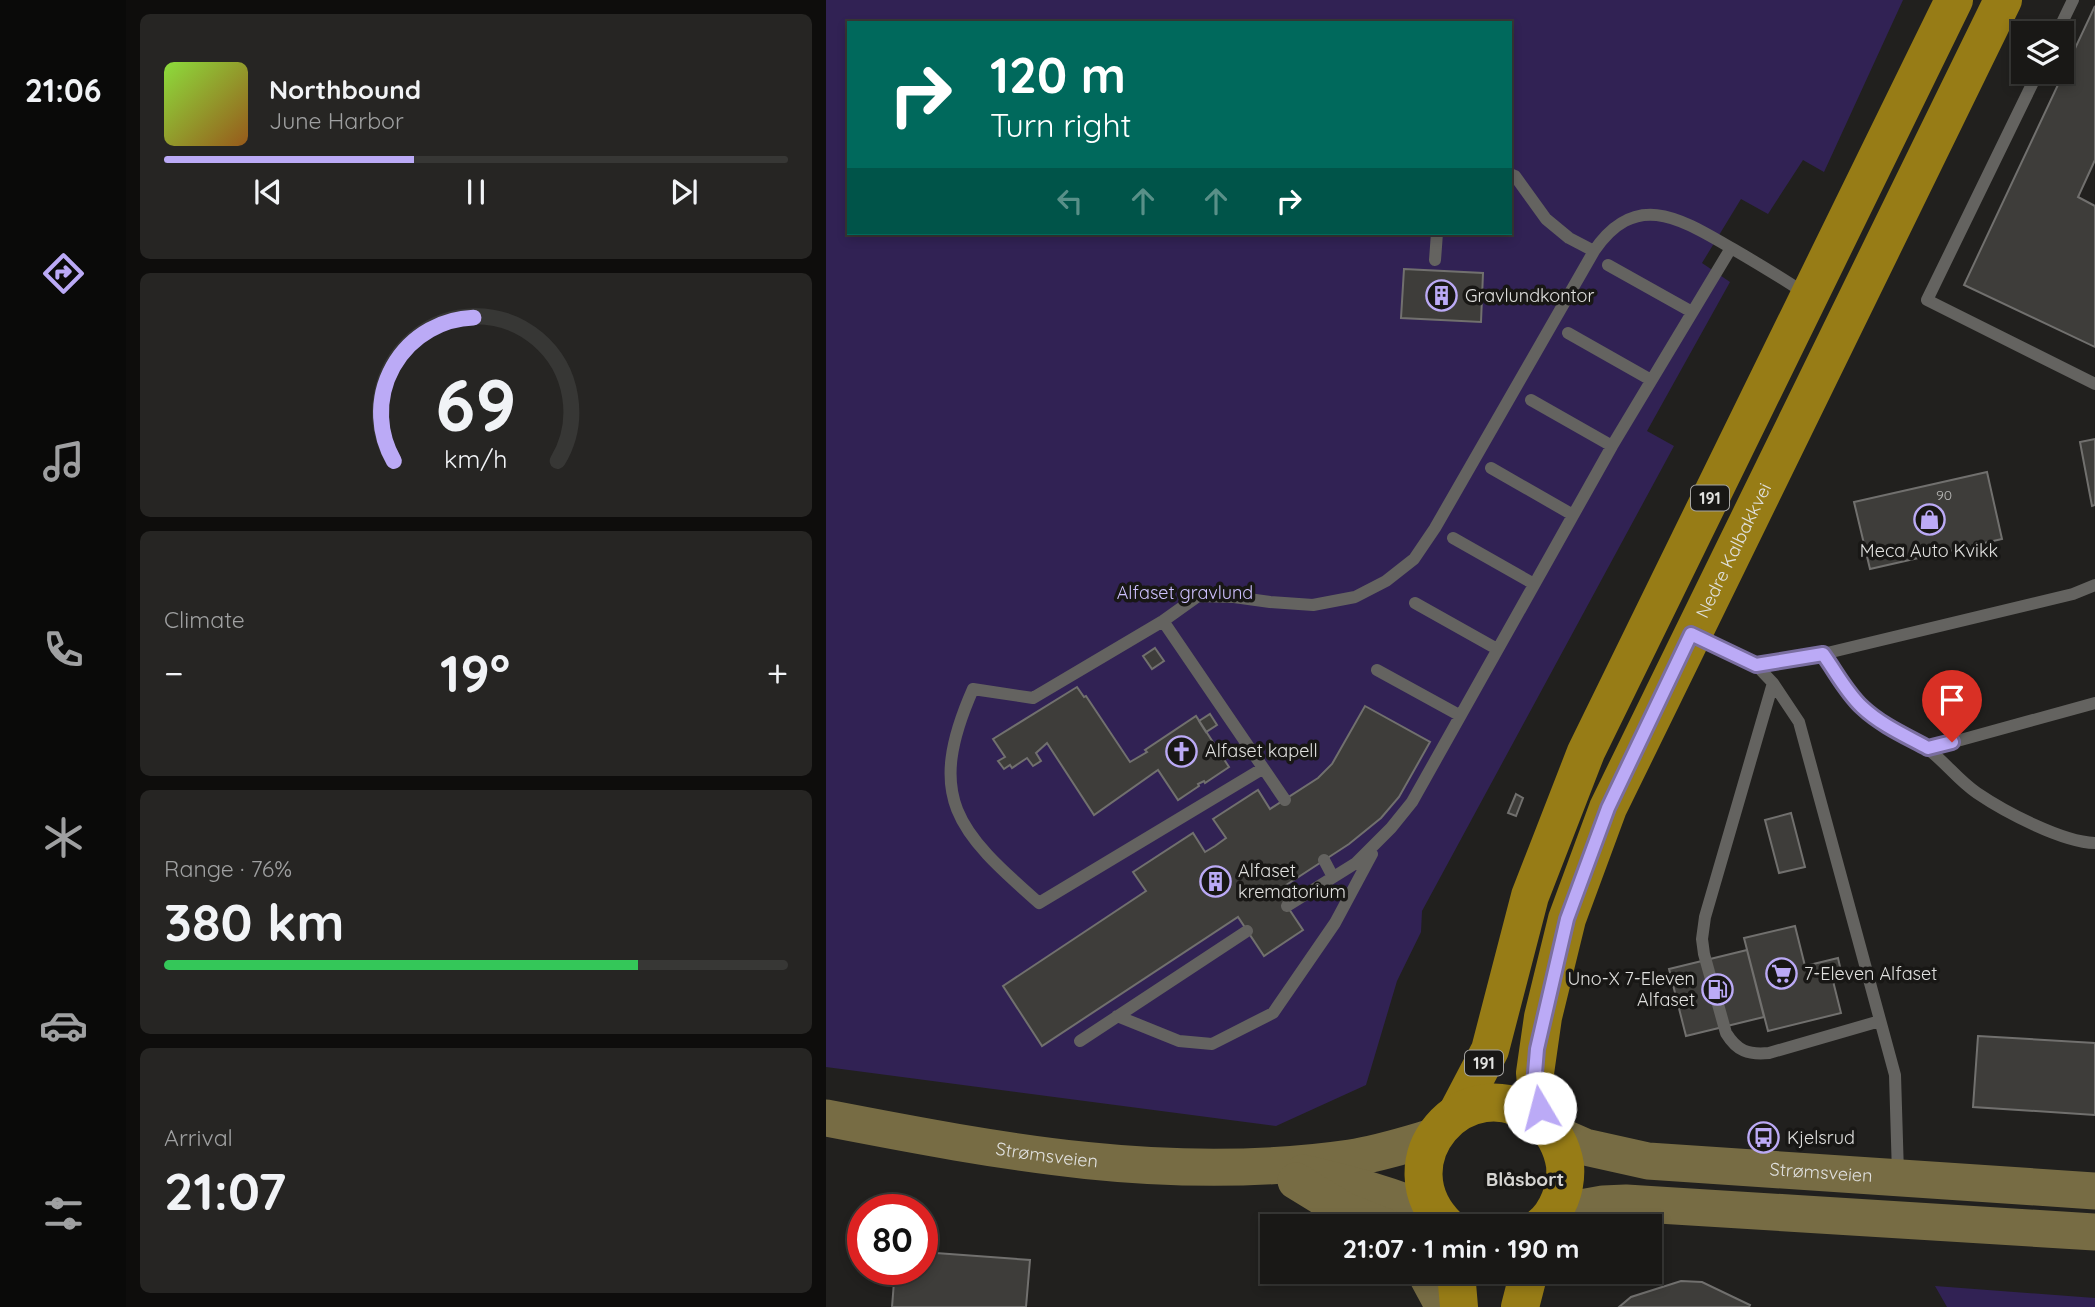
<!DOCTYPE html>
<meta charset="utf-8">
<style>
:root{--surface:#191816;--page:#262523;--text:#f1f3f6;--muted:#9fa0a1;--line:#373735;--accent:#bbaaf6}
body{margin:0;font-family:Quicksand,sans-serif;background:var(--page);color:var(--text);height:100vh;display:flex;flex-direction:column;font-size:26px;white-space:nowrap}
*{box-sizing:border-box;margin:0}
p{font-size:23px;color:var(--muted)}
.icon{flex:none;width:38px;height:38px;fill:none;stroke:currentColor;stroke-width:2;stroke-linecap:round;stroke-linejoin:round}
.map{position:relative;flex:1;overflow:hidden}
.sheet{display:flex;flex-direction:column;gap:14px;padding:14px;background:#0e0d0c;width:700px}
.sheet>*{flex:none}
.hud{position:absolute;left:21px;top:21px;width:665px;height:214px;border-radius:0px;box-shadow:0 4px 10px #0003,0 0 0 2px var(--line);background:#00695c;color:#fff;overflow:hidden}
.tools{position:absolute;left:1185px;top:21px;display:grid;gap:14px}
.tools a{display:grid;place-items:center;width:63px;height:63px;border-radius:0px;background:var(--surface);box-shadow:0 4px 10px #0003,0 0 0 2px var(--line);font-size:35px}
.speed{position:absolute;left:21px;top:1194px;display:flex;gap:14px;font-size:35px;font-weight:700;text-align:center}
.speed>*{display:grid;place-content:center;width:91px;height:91px;border-radius:50%;background:var(--surface);box-shadow:0 4px 10px #0003,0 0 0 2px var(--line);line-height:1}
.speed .limit{border:10px solid #d22;background:#fff;color:#111}
.pin{position:absolute;display:grid;place-items:center;width:60px;height:60px;color:#fff;margin:-72px -30px;border-radius:50% 50% 50% 0;rotate:-45deg;box-shadow:0 0 7px #0007}
.pin .icon{rotate:45deg}
.me{position:absolute;width:77px;margin:-38px;rotate:352deg;stroke-linejoin:round;filter:drop-shadow(0 0 5px #0008)}
.turn{display:flex;align-items:center;gap:24px;height:147px;padding:0 28px;font-size:32px}
.turn .icon{width:91px;height:91px;stroke-width:2.5}
.turn b{display:block;font-size:49px;line-height:60px}
.lanes{display:flex;align-items:center;height:66px;padding:0 28px;background:#0003;justify-content:center;gap:35px;direction:ltr}
.lanes .off{opacity:.35}
.big{font-size:52px;font-weight:700;line-height:1.1}
.sheet .card{flex:1;display:flex;flex-direction:column;justify-content:center;gap:10px;min-width:0;padding:0 24px;border-radius:10px;background:var(--page)}
.sheet .dial{align-items:center;gap:0}
.dial svg{height:182px;overflow:visible;fill:none;stroke:var(--line);stroke-width:7;stroke-linecap:round;text-anchor:middle}
.dial text{fill:var(--text);stroke:none}
.song{display:flex;align-items:center;gap:21px}
.cover{width:84px;height:84px;border-radius:10px;background:linear-gradient(135deg,hsl(90 70% 55%),hsl(30 70% 35%))}
.played{height:7px;border-radius:4px;background:linear-gradient(90deg,var(--accent) 40%,var(--line) 40%)}
.keys{display:flex;justify-content:space-around;direction:ltr}
.heat{display:flex;justify-content:space-between;align-items:center;font-size:38px;direction:ltr}
.charge{height:10px;border-radius:5px;background:linear-gradient(90deg,#34c759 76%,var(--line) 0)}
.trip{position:absolute;left:434px;top:1214px;width:402px;height:70px;border-radius:0px;background:var(--surface);box-shadow:0 4px 10px #0003,0 0 0 2px var(--line);font-weight:700;line-height:70px;text-align:center}
main{display:flex;flex:1;min-height:0}
.tabs{display:flex;flex-direction:column;width:126px;justify-content:space-around;align-items:center;background:#0a0a09;color:var(--muted)}
.tabs .icon{width:49px;height:49px}
.tabs .selected{color:var(--accent)}
.tabs b{font-size:32px;color:var(--text)}
.map>svg:first-child{display:block}
</style>
<main>
<nav class="tabs">
<b>21:06</b>
<svg class="icon selected" aria-label="directions" viewBox="0 0 24 24"><path d="M12 3l9 9-9 9-9-9zM9 14v-3h6M13 9l2 2-2 2"/></svg>
<svg class="icon" aria-label="music" viewBox="0 0 24 24"><path d="M9 18V5l10-2v13"/><circle cx="6" cy="18" r="3"/><circle cx="16" cy="16" r="3"/></svg>
<svg class="icon" aria-label="phone" viewBox="0 0 24 24"><path d="M5 4h4l2 5-3 2q2 4 5 5l2-3 5 2v4C11 20 4 13 5 4z"/></svg>
<svg class="icon" aria-label="climate" viewBox="0 0 24 24"><path d="M12 3v18M4 7l16 10M4 17L20 7"/></svg>
<svg class="icon" aria-label="car" viewBox="0 0 24 24"><path d="M5 17H2v-5l4-1 3-4h7l3 4 3 1v5h-3M9 17h6M6 11h13"/><circle cx="7" cy="17" r="2"/><circle cx="17" cy="17" r="2"/></svg>
<svg class="icon" aria-label="filters" viewBox="0 0 24 24"><path d="M4 7h16M4 17h16"/><circle cx="9" cy="7" r="2"/><circle cx="15" cy="17" r="2"/></svg>
</nav>
<section class="sheet">
<div class="card">
<div class="song"><i class="cover"></i><div><b>Northbound</b><p>June Harbor</p></div></div>
<div class="played"></div>
<div class="keys"><svg class="icon" aria-label="previous" viewBox="0 0 24 24"><path d="M18 5L8 12l10 7zM5 5v14"/></svg><svg class="icon" aria-label="pause" viewBox="0 0 24 24"><path d="M8 5v14M16 5v14"/></svg><svg class="icon" aria-label="next" viewBox="0 0 24 24"><path d="M6 5l10 7-10 7zM19 5v14"/></svg></div>
</div>
<div class="card dial"><svg viewBox="0 0 100 80">
<path d="M14 69A42 42 0 1 1 86 69"/>
<path d="M14 69A42 42 0 0 1 49 6" stroke="#bbaaf6"/>
<text x="50" y="56" font-size="32" font-weight="700">69</text>
<text x="50" y="72" font-size="11">km/h</text>
</svg></div>
<div class="card"><p>Climate</p>
<div class="heat"><a>−</a><b class="big">19°</b><a>+</a></div>
</div>
<div class="card"><p>Range · 76%</p><b class="big">380 km</b><div class="charge"></div></div>
<div class="card"><p>Arrival</p><b class="big">21:07</b></div>
</section>
<div class="map">
<svg width="1269" height="1307" viewBox="0 0 1269 1307">
<rect width="100%" height="100%" fill="#21201e"/>
<path fill="#312254" fill-rule="evenodd" d="M0 0H1077L998 172 977 160 942 214 915 199 876 263 904 282 821 431 848 446 596 911 595 932 571 981 540 1085 450 1126 0 1067ZM23 23H684V233H23Z
M1109 1286 1269 1298V1307H1121Z"/>
<path fill="#3e3d3a" stroke="#71706e" stroke-width="2" d="M1269 6V160L1252 197 1269 206V347L1138 285Z
M578 269 657 273 655 322 575 318Z
M1269 439V505L1266 506 1254 442Z
M1161 472 1176 539 1044 569 1028 502Z
M329 648 338 661 326 669 317 656Z
M251 687 258 697 260 696 304 762 321 752 319 750 370 716 403 767 379 783 378 781 372 784 373 786 352 800 332 770 268 815 221 743 210 753 215 761 207 766 201 758 186 768 184 765 178 769 172 761 179 757 167 739Z
M539 706 604 742 573 797 555 818 523 844 451 891 477 930 438 956 412 917 216 1046 177 986 320 891 307 872 367 833 379 852 389 846 400 838 387 819 432 790 444 809 492 778 506 764Z
M384 714 391 725 380 732 373 721Z
M690 794 697 798 690 816 682 813Z
M965 813 979 867 953 873 939 820Z
M969 926 979 966 1012 958 1015 971 1005 973 1015 1013 942 1031 918 938Z
M921 950 938 1017 860 1036 843 969Z
M1152 1036 1269 1043V1115L1147 1107Z
M96 1252 204 1260 200 1307H66L69 1269H62H96Z
M855 1281 876 1282 924 1305 923 1307H793L805 1297Z"/>
<g fill="none" stroke-linecap="round" stroke-linejoin="round">
<path stroke="#646360" stroke-width="12" d="M1231 33 1247 0
M1212 72 1101 300 1269 384
M684 174 689 176 720 219 743 238 768 251
M609 260 611 233
M782 265 866 312
M742 333 825 380
M705 400 786 446
M665 468 747 515
M627 538 708 584
M589 603 671 649
M337 621 459 800
M872 637 930 665 947 683 973 722 1069 1075 1072 1174
M997 654C1010 672 1020 691 1035 706 1055 725 1082 733 1103 750 1120 763 1133 781 1151 793 1179 812 1236 842 1269 843
M930 665 997 654 1247 594 1269 585
M551 670 633 715
M947 683 879 917 876 939 878 954 900 1033C911 1051 922 1055 943 1053L1054 1021
M1102 749 1269 703
M436 769 213 903C131 831 99 798 147 689L207 698 337 621 372 596 408 597 444 602 487 605 529 597 560 581 588 559 609 528 768 251C810 189 855 219 907 249 931 263 956 278 980 294
M498 860 507 877
M461 906 530 863 565 828 586 802 786 446 905 248
M291 1016 353 1041 386 1044 447 1013 509 923 546 854
M254 1041 421 931"/>
<g stroke="#776c44" stroke-width="37">
<path id="s1" d="M0 1118C176 1152 344 1184 524 1158 552 1154 580 1145 607 1137"/>
<path id="s2" d="M727 1133 759 1147 822 1161 1269 1191"/>
<path d="M477 1173C524 1184 567 1195 611 1215"/>
<path d="M470 1181 519 1211 560 1227"/>
<path d="M727 1213 777 1204 800 1203 1269 1232"/>
<path d="M599 1272 618 1307"/>
</g>
<g stroke="#977c16" stroke-width="38">
<path d="M631 1113 664 1050 704 896 760 752 1128 0"/>
<path id="s3" d="M717 1122 711 1094 709 1073 717 1017 741 919 782 808 1177 0"/>
<path d="M622 1227C555 1163 639 1063 713 1119 727 1129 736 1147 739 1165 741 1187 732 1213 714 1227"/>
<path d="M630 1272 633 1307"/>
<path d="M694 1307 703 1272"/>
</g>
</g>
<g fill="none" stroke-linecap="round" stroke-linejoin="round">
<defs>
<path id="route" d="M714 1108 709 1073 711 1049 741 919 782 808 865 634 930 665 997 654C1010 672 1020 692 1036 707 1055 725 1080 736 1102 748L1126 742"/>
</defs>
<use href="#route" stroke="#7a6ea0" stroke-width="18"/>
<use href="#route" stroke="#bbaaf6" stroke-width="12"/>
</g>
<defs>
<symbol id="building-ring" viewBox="-11 -11 22 22"><circle r="9.5" fill="#181715" stroke="#bbaaf6" stroke-width="1.5"/><path d="M-4-6H4V6H1V3H-1V6H-4ZM-2.5-4.3h1.7v1.8h-1.7ZM.8-4.3h1.7v1.8H.8ZM-2.5-1h1.7V.8h-1.7ZM.8-1h1.7V.8H.8Z" fill="#bbaaf6"/></symbol>
<symbol id="shop-ring" viewBox="-11 -11 22 22"><circle r="9.5" fill="#181715" stroke="#bbaaf6" stroke-width="1.5"/><path d="M-5-2.5h2.3a2.7 3.5 0 0 1 5.4 0H5L5.5 6h-11ZM-1.5-2.5h3a1.5 2.3 0 0 0-3 0Z" fill="#bbaaf6"/></symbol>
<symbol id="church-ring" viewBox="-11 -11 22 22"><circle r="9.5" fill="#181715" stroke="#bbaaf6" stroke-width="1.5"/><path d="M-1.2-6h2.4v3.5h3.3v2.4h-3.3V6h-2.4V-.1h-3.3v-2.4h3.3Z" fill="#bbaaf6"/></symbol>
<symbol id="supermarket-ring" viewBox="-11 -11 22 22"><circle r="9.5" fill="#181715" stroke="#bbaaf6" stroke-width="1.5"/><path d="M-6-5.5h2.5l.6 2H6L4.5 2H-2.5L-4.4-4H-6ZM-1.5 3.2a1.3 1.3 0 1 0 .1 0ZM3 3.2a1.3 1.3 0 1 0 .1 0Z" fill="#bbaaf6"/></symbol>
<symbol id="fuel-ring" viewBox="-11 -11 22 22"><circle r="9.5" fill="#181715" stroke="#bbaaf6" stroke-width="1.5"/><path d="M-5.5-6h7V0h2V4h1.3V-2.5L3-4.5l.8-.8L6-3V5H2.5V1h-1V6h-7ZM-4.2-4.7v3.2H.2V-4.7Z" fill="#bbaaf6"/></symbol>
<symbol id="bus-ring" viewBox="-11 -11 22 22"><circle r="9.5" fill="#181715" stroke="#bbaaf6" stroke-width="1.5"/><path d="M-5-6H5V4H4V6H2V4H-2V6H-4V4H-5ZM-3.5-4V0h7V-4ZM-3.5 1.2v1.5H-2V1.2ZM2 1.2v1.5H3.5V1.2Z" fill="#bbaaf6"/></symbol>
</defs>
<g fill-rule="evenodd">
<use href="#building-ring" x="598" y="278" width="35" height="35"/>
<use href="#shop-ring" x="1086" y="502" width="35" height="35"/>
<use href="#church-ring" x="338" y="734" width="35" height="35"/>
<use href="#building-ring" x="372" y="864" width="35" height="35"/>
<use href="#supermarket-ring" x="938" y="956" width="35" height="35"/>
<use href="#fuel-ring" x="874" y="972" width="35" height="35"/>
<use href="#bus-ring" x="920" y="1120" width="35" height="35"/>
</g>
<g text-anchor="middle" stroke-width="7" stroke-linejoin="round" paint-order="stroke">
<g font-size="14" fill="#b8b8b6">
<text x="1118" y="500">90</text>
</g>
<g fill="#181715" stroke="#a5a4a2" stroke-width="2">
<rect x="865" y="485.5" width="38" height="25" rx="5"/>
<rect x="639" y="1050.5" width="38" height="25" rx="5"/>
</g>
<g font-size="16" font-weight="bold" fill="#e1e1df">
<text x="884" y="504">191</text>
<text x="658" y="1069">191</text>
</g>
<g font-size="18" fill="#e1e1df" stroke="#181715" text-anchor="start">
<text x="639" y="302">Gravlundkontor</text>
<text x="1103" y="557" text-anchor="middle">Meca Auto Kvikk</text>
<text x="379" y="757">Alfaset kapell</text>
<text x="412" y="877">Alfaset<tspan x="412" dy="21">krematorium</tspan></text>
<text x="978" y="980">7-Eleven Alfaset</text>
<text x="869" y="985" text-anchor="end">Uno-X 7-Eleven<tspan x="869" dy="21">Alfaset</tspan></text>
<text x="961" y="1144">Kjelsrud</text>
</g>
<g font-size="18" fill="#e1e1df" stroke="#181715">
<text dy="6" stroke="none"><textPath href="#s3" startOffset="612">Nedre Kalbakkvei</textPath></text>
<text dy="6" stroke="none"><textPath href="#s1" startOffset="224">Strømsveien</textPath></text>
<text dy="6" stroke="none"><textPath href="#s2" startOffset="273">Strømsveien</textPath></text>
</g>
<g font-size="18" fill="#cec1fe" stroke="#181715">
<text x="359" y="599">Alfaset gravlund</text>
</g>
<g font-size="19" font-weight="bold" fill="#d5d4d1" stroke="#181715">
<text x="699" y="1186">Blåsbort</text>
</g>
</g>
</svg>
<div class="tools">
<a><svg class="icon" aria-label="layers" viewBox="0 0 24 24"><path d="M12 4l9 5-9 5-9-5zM3 14l9 5 9-5"/></svg></a>
</div>
<div class="speed"><div class="limit">80</div></div>
<div class="pin" style="left:1126px;top:742px;background:#d93025"><svg class="icon" aria-label="arrive" viewBox="0 0 24 24"><path d="M6 21V4h12l-3 4 3 4H6"/></svg></div>
<svg class="me" style="left:714px;top:1108px" viewBox="-20 -20 40 40"><circle r="19" fill="#fff"/><path d="M0-13L10 11 0 6-10 11z" fill="#bbaaf6"/></svg>
<div class="trip">21:07 · 1 min · 190 m</div>
<div class="hud">
<div class="turn"><svg class="icon" aria-label="right" viewBox="0 0 24 24"><path d="M7 20v-9h11M14 6l5 5-5 5"/></svg><div><b>120 m</b>Turn right</div></div>
<div class="lanes"><svg class="icon off" aria-label="left" viewBox="0 0 24 24"><path d="M17 20v-9H6M10 6l-5 5 5 5"/></svg><svg class="icon off" aria-label="ahead" viewBox="0 0 24 24"><path d="M12 20V5M6 11l6-6 6 6"/></svg><svg class="icon off" aria-label="ahead" viewBox="0 0 24 24"><path d="M12 20V5M6 11l6-6 6 6"/></svg><svg class="icon" aria-label="right" viewBox="0 0 24 24"><path d="M7 20v-9h11M14 6l5 5-5 5"/></svg></div>
</div>
</div>
</main>
